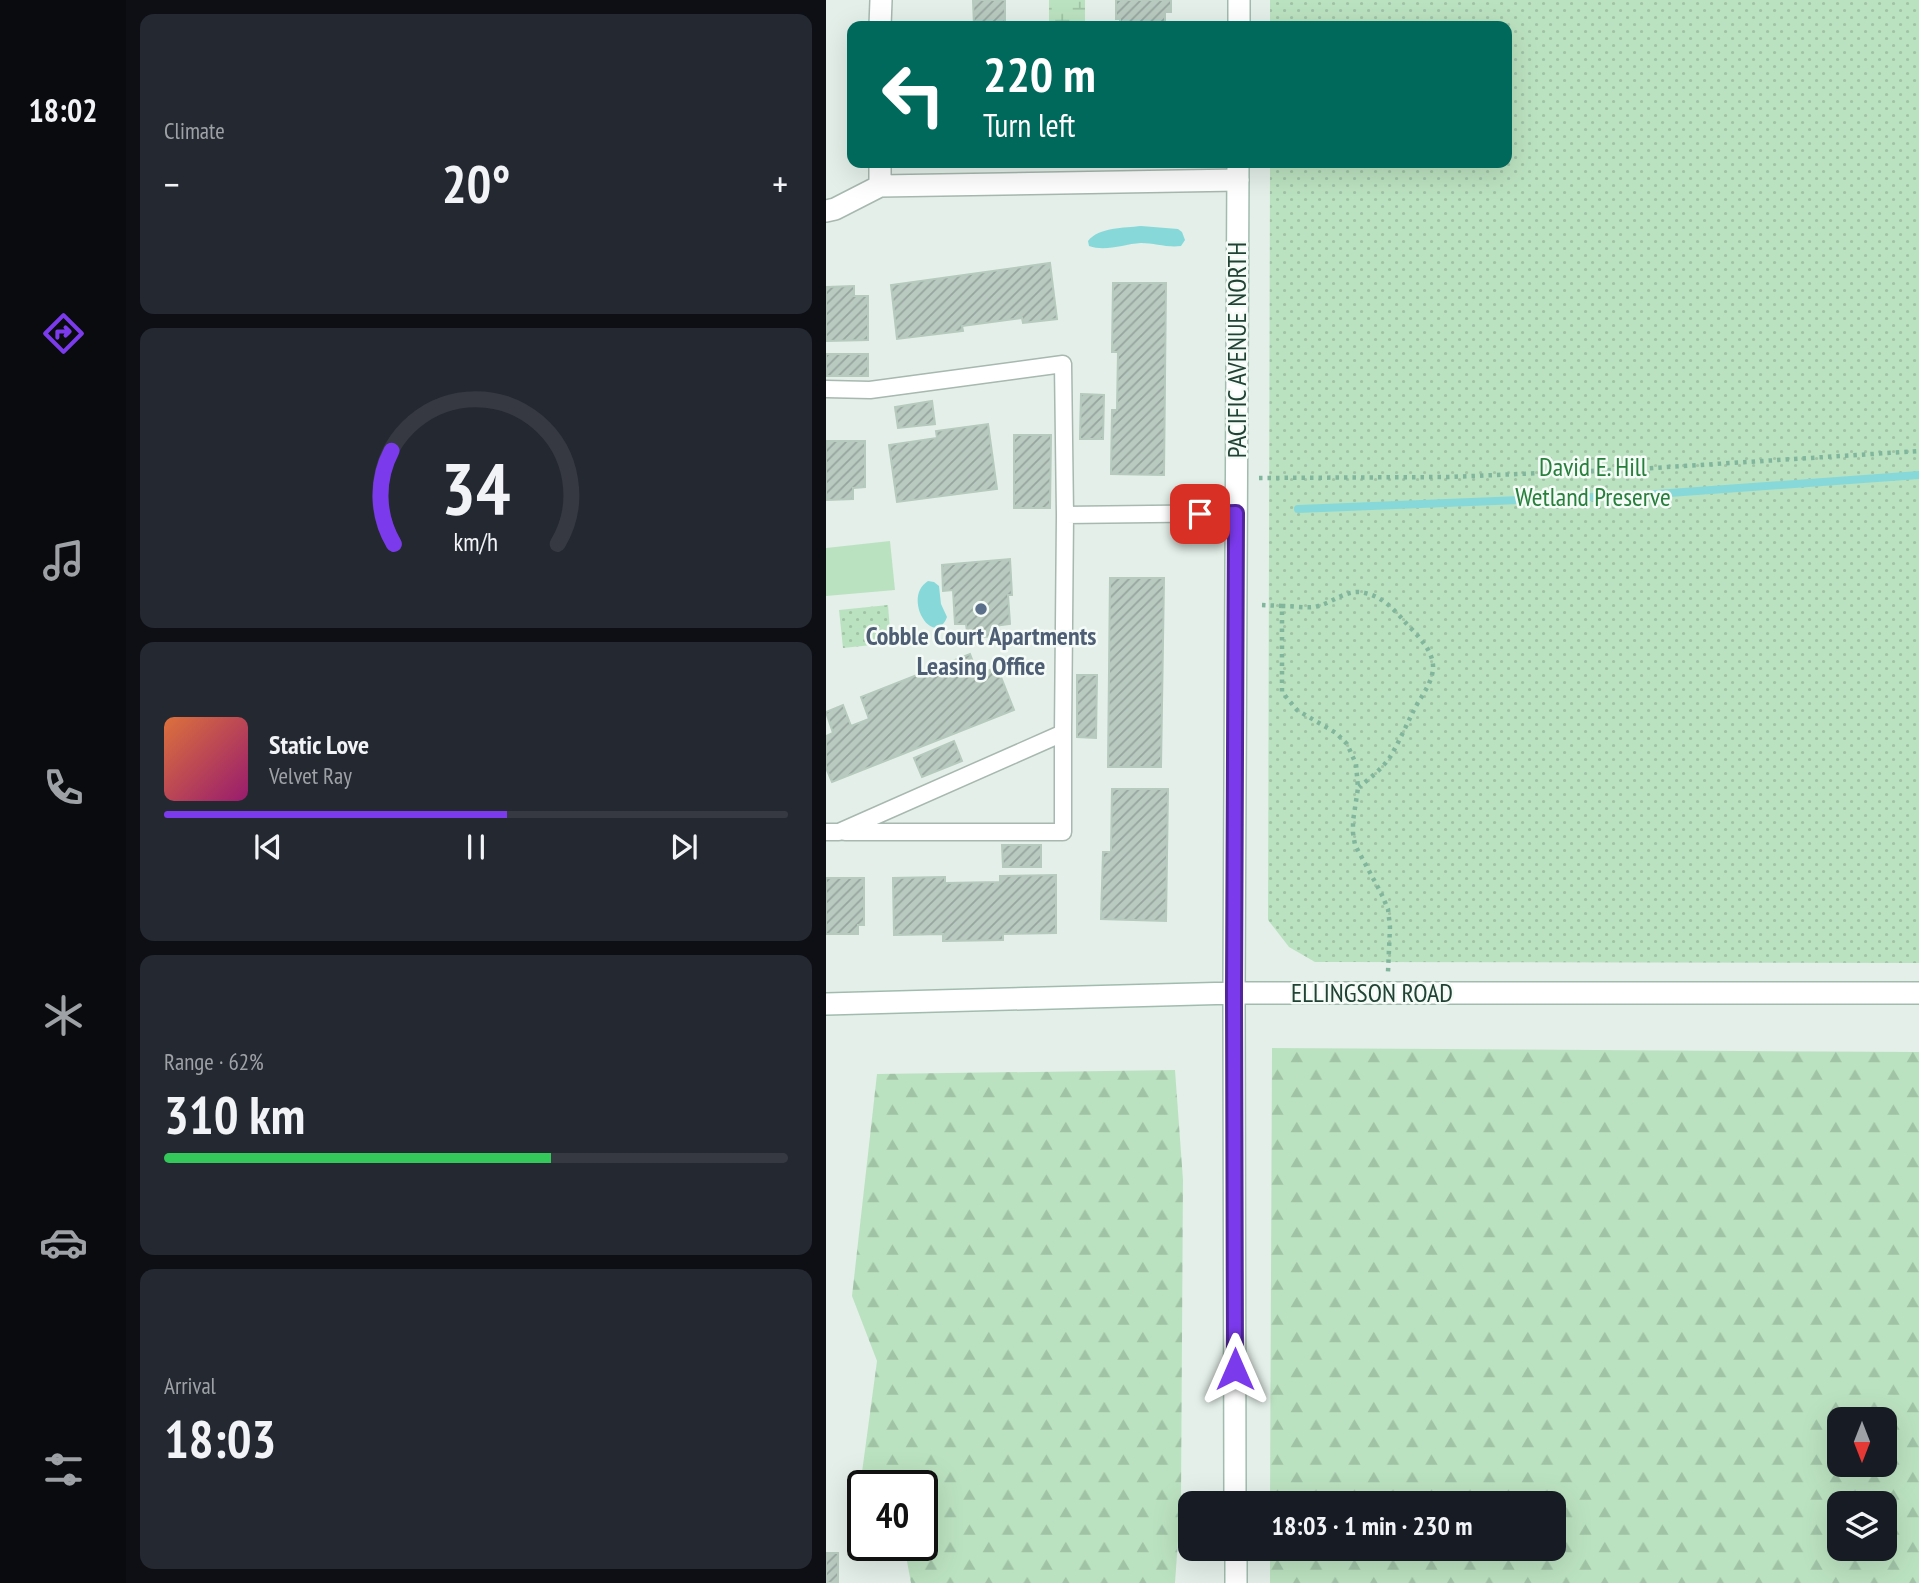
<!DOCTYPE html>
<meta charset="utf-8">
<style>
:root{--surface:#171b24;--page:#242831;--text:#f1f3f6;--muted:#9ea1a6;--line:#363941;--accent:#7c3aed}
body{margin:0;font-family:"PT Sans Narrow",sans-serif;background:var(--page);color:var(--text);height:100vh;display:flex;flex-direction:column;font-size:26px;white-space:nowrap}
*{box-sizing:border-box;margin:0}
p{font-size:23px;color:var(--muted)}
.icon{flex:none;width:38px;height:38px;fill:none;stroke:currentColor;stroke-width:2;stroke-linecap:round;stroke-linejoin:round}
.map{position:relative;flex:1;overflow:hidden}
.panel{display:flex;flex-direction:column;gap:14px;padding:14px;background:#0d0f14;width:700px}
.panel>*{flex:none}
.guide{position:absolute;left:21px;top:21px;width:665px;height:147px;border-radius:14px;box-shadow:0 7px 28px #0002;background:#00695c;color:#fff;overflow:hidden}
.needle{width:46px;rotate:180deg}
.tools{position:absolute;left:1001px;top:1407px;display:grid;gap:14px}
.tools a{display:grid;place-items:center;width:70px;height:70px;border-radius:14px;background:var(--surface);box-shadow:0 7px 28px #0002;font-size:35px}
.speed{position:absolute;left:21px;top:1470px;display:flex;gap:14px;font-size:35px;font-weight:700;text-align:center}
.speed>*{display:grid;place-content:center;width:91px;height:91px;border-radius:50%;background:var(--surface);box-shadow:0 7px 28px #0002;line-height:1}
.speed .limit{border:4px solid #111;border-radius:10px;background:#fff;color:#111}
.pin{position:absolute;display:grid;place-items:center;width:60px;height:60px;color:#fff;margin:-30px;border-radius:14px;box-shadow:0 4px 10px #0006}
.me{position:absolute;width:77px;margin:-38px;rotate:0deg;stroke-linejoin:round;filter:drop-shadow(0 0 5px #0008)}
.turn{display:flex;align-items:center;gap:24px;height:147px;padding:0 21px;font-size:32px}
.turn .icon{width:91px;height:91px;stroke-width:2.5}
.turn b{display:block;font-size:49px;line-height:60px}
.big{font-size:52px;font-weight:800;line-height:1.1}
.panel .card{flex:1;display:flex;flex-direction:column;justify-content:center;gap:10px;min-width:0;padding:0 24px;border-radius:14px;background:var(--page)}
.panel .dial{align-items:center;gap:0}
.dial svg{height:182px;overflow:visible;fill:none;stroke:var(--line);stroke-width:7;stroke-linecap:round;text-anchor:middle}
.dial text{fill:var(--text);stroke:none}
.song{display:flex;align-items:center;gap:21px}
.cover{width:84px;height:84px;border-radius:10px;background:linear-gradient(135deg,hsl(20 70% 55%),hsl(320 70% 35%))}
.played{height:7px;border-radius:4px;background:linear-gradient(90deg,var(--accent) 55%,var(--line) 55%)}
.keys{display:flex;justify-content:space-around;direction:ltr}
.heat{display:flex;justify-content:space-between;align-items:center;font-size:38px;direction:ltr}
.charge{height:10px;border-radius:5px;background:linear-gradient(90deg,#34c759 62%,var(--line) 0)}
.trip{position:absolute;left:352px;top:1491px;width:388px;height:70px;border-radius:14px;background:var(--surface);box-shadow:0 7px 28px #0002;font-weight:800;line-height:70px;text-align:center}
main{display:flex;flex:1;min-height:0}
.menu{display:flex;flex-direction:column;width:126px;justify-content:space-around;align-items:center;background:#090b0e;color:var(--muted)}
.menu .icon{width:49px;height:49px}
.menu .active{color:var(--accent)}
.menu b{font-size:32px;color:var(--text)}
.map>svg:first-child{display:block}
</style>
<main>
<nav class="menu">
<b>18:02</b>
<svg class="icon active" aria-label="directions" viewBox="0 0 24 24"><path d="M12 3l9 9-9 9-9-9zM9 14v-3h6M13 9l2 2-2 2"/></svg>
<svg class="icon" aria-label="music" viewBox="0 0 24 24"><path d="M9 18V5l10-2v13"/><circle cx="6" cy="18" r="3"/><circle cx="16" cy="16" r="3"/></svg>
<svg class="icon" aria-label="phone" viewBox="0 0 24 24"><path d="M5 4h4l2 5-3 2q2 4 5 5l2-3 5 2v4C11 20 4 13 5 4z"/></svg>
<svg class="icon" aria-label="climate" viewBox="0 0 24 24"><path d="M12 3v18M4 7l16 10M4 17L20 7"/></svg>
<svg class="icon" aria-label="car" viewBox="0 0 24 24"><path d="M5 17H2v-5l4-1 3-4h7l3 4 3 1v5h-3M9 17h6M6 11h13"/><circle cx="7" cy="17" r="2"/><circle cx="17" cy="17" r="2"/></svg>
<svg class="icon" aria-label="filters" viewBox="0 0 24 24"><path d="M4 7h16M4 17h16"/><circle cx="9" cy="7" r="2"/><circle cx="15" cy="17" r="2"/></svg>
</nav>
<section class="panel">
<div class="card"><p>Climate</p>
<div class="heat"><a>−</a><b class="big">20°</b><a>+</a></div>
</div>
<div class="card dial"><svg viewBox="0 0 100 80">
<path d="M14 69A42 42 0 1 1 86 69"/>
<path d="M14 69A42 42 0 0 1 13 28" stroke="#7c3aed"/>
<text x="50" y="56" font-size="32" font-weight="700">34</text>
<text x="50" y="72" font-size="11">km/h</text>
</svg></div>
<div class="card">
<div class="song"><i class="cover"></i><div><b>Static Love</b><p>Velvet Ray</p></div></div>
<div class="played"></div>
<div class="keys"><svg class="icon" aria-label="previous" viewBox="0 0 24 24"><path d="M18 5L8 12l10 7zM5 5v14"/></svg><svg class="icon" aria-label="pause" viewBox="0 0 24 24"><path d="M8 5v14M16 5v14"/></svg><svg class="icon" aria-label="next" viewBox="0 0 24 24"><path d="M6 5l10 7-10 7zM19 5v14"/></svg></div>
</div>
<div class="card"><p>Range · 62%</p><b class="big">310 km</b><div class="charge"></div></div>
<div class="card"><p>Arrival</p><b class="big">18:03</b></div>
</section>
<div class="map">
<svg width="1093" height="1583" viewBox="0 0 1093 1583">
<defs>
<pattern id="forest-firs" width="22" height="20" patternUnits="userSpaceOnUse" patternTransform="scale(1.75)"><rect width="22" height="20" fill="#bbe2c0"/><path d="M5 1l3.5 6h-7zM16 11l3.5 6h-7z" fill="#a0c3a6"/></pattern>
<pattern id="wetland-marsh" width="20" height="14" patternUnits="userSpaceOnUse" patternTransform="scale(1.75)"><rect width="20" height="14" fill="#bbe2c0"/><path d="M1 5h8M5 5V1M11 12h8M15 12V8" fill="none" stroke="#a0c3a6"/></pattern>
<pattern id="park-dots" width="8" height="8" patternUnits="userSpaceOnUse" patternTransform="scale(1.75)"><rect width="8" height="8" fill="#bbe2c0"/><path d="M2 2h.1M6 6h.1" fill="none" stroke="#a0c3a6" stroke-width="1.8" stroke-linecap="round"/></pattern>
<pattern id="building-hatch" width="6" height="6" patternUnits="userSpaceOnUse" patternTransform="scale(1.75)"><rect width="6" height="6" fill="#b9cac1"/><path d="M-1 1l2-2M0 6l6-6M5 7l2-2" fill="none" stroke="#96a69e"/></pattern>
</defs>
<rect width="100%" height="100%" fill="#e4efe9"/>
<path fill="#bbe2c0" d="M64 541 69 590 0 596V548Z"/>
<path fill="url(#forest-firs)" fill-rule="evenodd" d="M446 1048 1093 1052V1583H444V1549H728V1503H444ZM1013 1419H1059V1465H1013ZM1013 1503H1059V1549H1013Z
M349 1070 357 1180 355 1498 349 1583H85L78 1545H96V1486H37V1490L34 1487 51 1361 26 1296 51 1074Z"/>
<path fill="url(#wetland-marsh)" d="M223 0H259V26H223Z"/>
<path fill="url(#park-dots)" d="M444 0H1093V963L489 962 463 947 442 920 444 163H681V26H444Z
M62 605 65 643 17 648 13 610Z"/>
<path fill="#87d9d9" d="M315 226 352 229 356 232 359 240 355 246C342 248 328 243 315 243 298 244 280 252 263 246L262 241C273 227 298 228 315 226Z
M102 581 108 582 113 586 115 604 121 617C108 650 75 598 102 581Z"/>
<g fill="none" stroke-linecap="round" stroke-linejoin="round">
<path stroke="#87d9d9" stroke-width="8" d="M472 509 816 495 1093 475"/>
</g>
<path fill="url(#building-hatch)" stroke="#b6cabe" stroke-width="2" d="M147 0H179V26H124H148Z
M290 0H345V12H339V25H294V19H290Z
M224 263 231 319 197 323 196 318 136 326 137 331 71 339 65 285Z
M287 283H340L338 475 285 474 286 410H291L292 352H286Z
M28 286V296H42V340L0 341V287Z
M0 354H42V376H0Z
M255 394 278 395 277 439H254Z
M106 401 109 424 72 428 69 407Z
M162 424 171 489 71 502 63 445 111 438 110 431Z
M188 435H225L224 508H188Z
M0 441H39V487L27 488V499L0 500Z
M184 559 186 595H182L184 624 168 626 169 636 142 638 140 624H129L127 590 117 591 116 565Z
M284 578H338L335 767H282Z
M144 654 152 675 171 667 188 710 6 782 0 768V736L7 733 0 712 17 705 25 726 43 719 35 697Z
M251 675H271L270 738 251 737Z
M128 741 136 761 96 777 88 758Z
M286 789H342L340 921 275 919 277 852H285Z
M176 845H215V867H177Z
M230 875V933L177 934V940L117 941V934L68 935 67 878 119 877V883L174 882V876Z
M0 878H38V925H32V934H0Z
M0 1553H12V1583H0Z"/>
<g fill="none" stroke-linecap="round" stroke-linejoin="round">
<defs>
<path id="lane" d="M0 389 44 390 237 364 239 515 237 733 13 832H0
M239 515 410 513
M19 832H237V733"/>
<path id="street" d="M54 26 55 0
M54 186V163
M0 211 9 209 54 186 412 180"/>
<path id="secondary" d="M413 26V0
M0 1004 408 993H1093
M409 1503 408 993 412 163
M410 1549V1583"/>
</defs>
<use href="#lane" stroke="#a6b8af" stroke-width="19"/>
<use href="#street" stroke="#a6b8af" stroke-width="24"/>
<use href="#secondary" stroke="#a1bcaf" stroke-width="24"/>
<path stroke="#81b69d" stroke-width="4.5" stroke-dasharray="3.5 5" stroke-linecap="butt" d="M433 478 623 477 811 469 1093 451
M436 605 456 606V692L471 710 510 733 521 744 530 764 532 788 527 821V833L529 845 555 893 562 909 564 927 562 972
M456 606C466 606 478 608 488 607 506 604 520 588 539 593 555 596 568 609 578 621 588 632 606 648 607 665 608 683 593 698 586 714 579 728 572 744 564 757 556 769 544 778 533 787"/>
<use href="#lane" stroke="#fff" stroke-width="16"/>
<use href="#street" stroke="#fff" stroke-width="21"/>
<use href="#secondary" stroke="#fff" stroke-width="21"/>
</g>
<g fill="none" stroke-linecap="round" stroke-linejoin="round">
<defs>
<path id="route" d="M374 514 410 513 408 993 409 1369"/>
</defs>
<use href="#route" stroke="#51269a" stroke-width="18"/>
<use href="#route" stroke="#7c3aed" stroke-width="12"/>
</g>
<circle fill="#5c6f8a" stroke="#f5fbf7" stroke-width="2.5" cx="155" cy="609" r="7"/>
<g text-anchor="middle" stroke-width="5" stroke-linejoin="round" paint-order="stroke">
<g font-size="26" fill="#214335" stroke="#f5fbf7">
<text transform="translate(411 350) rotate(-90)" y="9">PACIFIC AVENUE NORTH</text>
<text x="546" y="1002">ELLINGSON ROAD</text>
</g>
<g font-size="26" fill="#267f3b" stroke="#f5fbf7">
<text x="767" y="476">David E. Hill<tspan x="767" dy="30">Wetland Preserve</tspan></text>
</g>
<g font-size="26" font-weight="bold" fill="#4e5e75" stroke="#f5fbf7">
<text x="155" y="645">Cobble Court Apartments<tspan x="155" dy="30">Leasing Office</tspan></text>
</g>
</g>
</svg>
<div class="tools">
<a><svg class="needle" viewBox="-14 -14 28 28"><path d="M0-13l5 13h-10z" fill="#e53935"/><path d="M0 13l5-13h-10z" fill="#9ea1a6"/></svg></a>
<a><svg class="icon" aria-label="layers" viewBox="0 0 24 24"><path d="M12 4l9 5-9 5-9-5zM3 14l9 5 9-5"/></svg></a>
</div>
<div class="speed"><div class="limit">40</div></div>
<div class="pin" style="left:374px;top:514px;background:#d93025"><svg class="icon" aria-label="arrive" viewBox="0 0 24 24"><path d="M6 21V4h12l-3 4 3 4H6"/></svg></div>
<svg class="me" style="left:409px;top:1369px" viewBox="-20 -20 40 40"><path d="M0-17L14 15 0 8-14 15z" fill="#7c3aed" stroke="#fff" stroke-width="4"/></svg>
<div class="trip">18:03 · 1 min · 230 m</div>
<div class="guide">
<div class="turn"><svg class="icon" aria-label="left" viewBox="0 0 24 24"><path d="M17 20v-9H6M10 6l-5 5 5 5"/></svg><div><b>220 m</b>Turn left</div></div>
</div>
</div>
</main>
